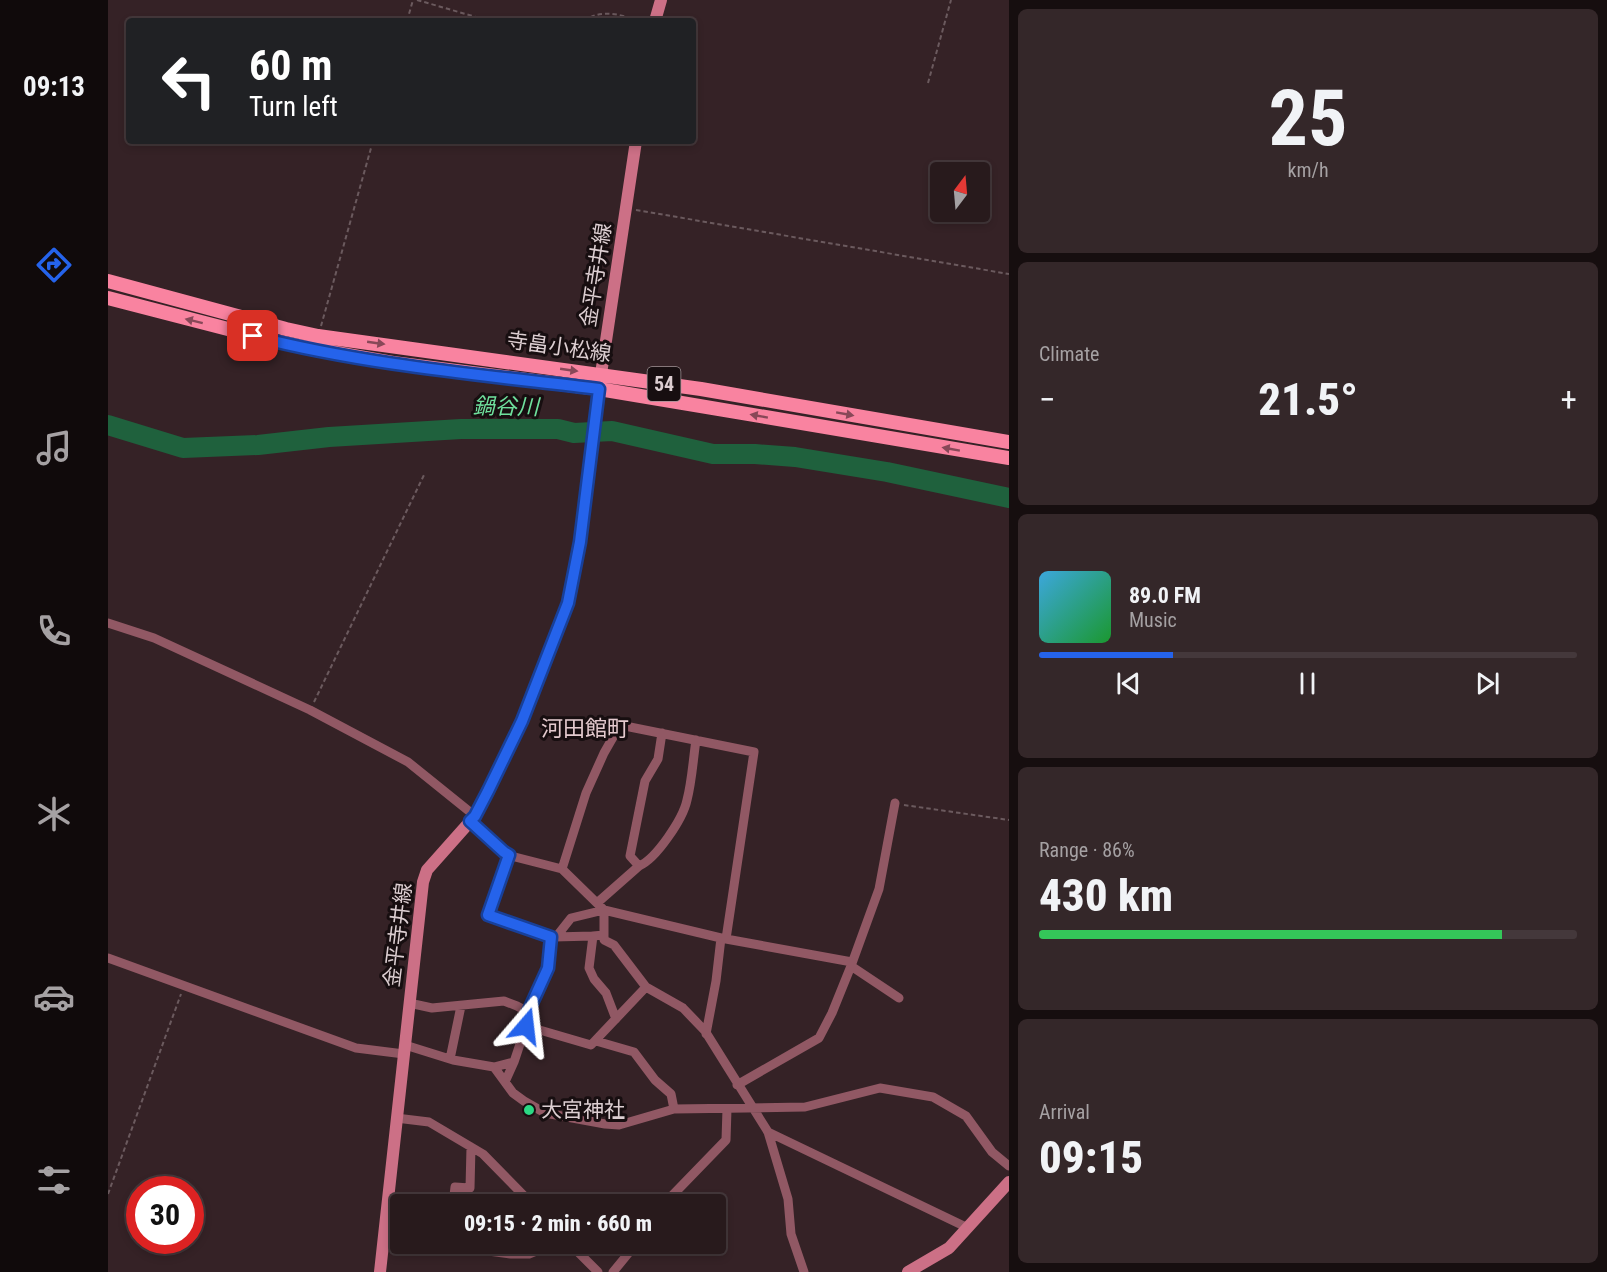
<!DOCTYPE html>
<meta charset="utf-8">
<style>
:root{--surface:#281a1c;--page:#342729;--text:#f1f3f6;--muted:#a5a1a3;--line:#44383b;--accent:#2563eb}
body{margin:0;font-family:"Roboto Condensed","Noto Sans JP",sans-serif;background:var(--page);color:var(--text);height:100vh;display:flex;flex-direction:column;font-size:22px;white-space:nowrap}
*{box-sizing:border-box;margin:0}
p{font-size:20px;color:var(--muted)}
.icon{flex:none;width:33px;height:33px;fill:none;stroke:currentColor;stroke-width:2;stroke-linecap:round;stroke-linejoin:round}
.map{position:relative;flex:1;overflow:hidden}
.panel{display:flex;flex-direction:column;gap:9px;padding:9px;background:#160e0f;width:598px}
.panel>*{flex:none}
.hud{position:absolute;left:18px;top:18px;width:570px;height:126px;border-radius:6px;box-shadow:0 3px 9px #0003,0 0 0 2px var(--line);background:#202124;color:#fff;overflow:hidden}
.needle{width:39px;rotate:16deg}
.tools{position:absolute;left:822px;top:162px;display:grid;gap:12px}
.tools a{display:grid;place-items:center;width:60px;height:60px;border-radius:6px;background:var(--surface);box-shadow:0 3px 9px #0003,0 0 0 2px var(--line);font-size:30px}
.speed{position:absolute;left:18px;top:1176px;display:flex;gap:12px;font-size:30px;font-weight:700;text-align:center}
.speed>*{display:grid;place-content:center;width:78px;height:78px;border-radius:50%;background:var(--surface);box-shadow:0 3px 9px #0003,0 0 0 2px var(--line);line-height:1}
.speed .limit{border:9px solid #d22;background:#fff;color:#111}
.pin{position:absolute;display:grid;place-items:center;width:51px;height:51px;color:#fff;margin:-26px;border-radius:12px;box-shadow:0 3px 9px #0006}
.me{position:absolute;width:66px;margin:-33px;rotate:17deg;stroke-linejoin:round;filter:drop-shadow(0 0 4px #0008)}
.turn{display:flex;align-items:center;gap:21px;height:126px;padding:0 24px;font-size:27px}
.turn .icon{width:78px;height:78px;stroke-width:2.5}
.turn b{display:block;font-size:42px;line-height:51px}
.big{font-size:45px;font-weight:800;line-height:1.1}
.panel .card{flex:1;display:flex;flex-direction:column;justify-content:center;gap:9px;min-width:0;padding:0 21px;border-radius:9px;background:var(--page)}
.panel .dial{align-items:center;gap:0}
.dial b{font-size:78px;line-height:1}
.song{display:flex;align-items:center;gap:18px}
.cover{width:72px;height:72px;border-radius:9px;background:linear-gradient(135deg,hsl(200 70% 55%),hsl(130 70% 35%))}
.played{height:6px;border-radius:3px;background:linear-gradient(90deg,var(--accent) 25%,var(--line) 25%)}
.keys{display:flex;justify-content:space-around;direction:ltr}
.heat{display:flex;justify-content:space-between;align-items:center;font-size:33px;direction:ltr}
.charge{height:9px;border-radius:4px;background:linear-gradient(90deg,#34c759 86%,var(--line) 0)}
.trip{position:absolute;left:282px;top:1194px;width:336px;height:60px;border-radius:6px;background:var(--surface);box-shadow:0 3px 9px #0003,0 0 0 2px var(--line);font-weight:800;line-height:60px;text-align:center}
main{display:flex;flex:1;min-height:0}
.tabs{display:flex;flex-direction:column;width:108px;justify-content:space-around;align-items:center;background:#100a0b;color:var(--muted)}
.tabs .icon{width:42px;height:42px}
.tabs .selected{color:var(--accent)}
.tabs b{font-size:27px;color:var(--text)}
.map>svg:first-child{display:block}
</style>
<main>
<nav class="tabs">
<b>09:13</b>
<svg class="icon selected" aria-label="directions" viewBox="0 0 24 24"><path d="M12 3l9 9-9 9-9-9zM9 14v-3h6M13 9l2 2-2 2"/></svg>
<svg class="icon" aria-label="music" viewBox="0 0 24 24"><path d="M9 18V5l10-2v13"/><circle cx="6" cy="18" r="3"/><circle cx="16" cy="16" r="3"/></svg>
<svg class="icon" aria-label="phone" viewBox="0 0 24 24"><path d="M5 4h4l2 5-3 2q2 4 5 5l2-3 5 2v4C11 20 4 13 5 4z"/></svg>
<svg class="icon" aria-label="climate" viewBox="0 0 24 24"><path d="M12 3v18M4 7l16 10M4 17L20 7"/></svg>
<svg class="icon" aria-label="car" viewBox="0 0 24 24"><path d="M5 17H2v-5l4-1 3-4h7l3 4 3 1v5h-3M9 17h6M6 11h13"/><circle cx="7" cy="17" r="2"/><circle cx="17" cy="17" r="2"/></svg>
<svg class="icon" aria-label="filters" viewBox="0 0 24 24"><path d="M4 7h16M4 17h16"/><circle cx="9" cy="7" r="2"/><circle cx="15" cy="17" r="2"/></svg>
</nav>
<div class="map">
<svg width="901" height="1272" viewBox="0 0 901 1272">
<rect width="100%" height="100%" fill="#352226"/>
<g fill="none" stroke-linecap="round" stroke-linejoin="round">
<path stroke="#1f613d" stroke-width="20" d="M0 425 75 448 150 445 221 437 353 429H450L466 433 504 431 605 454H647L687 457 779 472 901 498"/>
<path stroke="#6b5a5e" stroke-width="2" stroke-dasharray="4.5 3" stroke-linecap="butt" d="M309 0 382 21
M299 21 305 0
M476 21C494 8 513 15 533 21
M820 83 843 0
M528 210 901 274
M213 326 265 141
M206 702 316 475
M796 805 901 820
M0 1194 73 994"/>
<path stroke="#915864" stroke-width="9" d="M0 623 46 638 202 710 300 762 367 816
M362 821 396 852 407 857 454 869 496 910V940L506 945 538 987 575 1008 597 1031 660 1132 680 1199 683 1234 696 1272
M401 855 379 915 443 937 440 968 420 1012 418 1026 406 1062
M531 866 522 856 537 781 550 759 554 733
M454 869 478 793 496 753 512 725 646 752 618 939 613 938
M489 903 531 866C548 859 575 819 579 800 584 781 585 760 588 740
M496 935 485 936 481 968 486 979 498 993 508 1019
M446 937 485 936
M448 937 463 918 496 910 613 938 608 981 598 1034
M618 939 744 962
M0 958 248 1048 296 1054
M743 966 791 998
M301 1003 324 1008 396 1001 409 1006 420 1012
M418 1026 483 1045 538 987
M488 1041 526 1052 547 1080 563 1094 566 1109
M297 1045 345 1060 386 1067 405 1093 416 1101 437 1113 497 1124 511 1125 566 1109 697 1107 772 1088 825 1097 858 1116 884 1152 901 1166
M342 1059 353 1006
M386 1067 406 1062 397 1082
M629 1085 711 1038 724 1013 743 966 771 889 787 803
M288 1118 321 1122 375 1154 424 1204
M660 1132 858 1227
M345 1204 347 1187 362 1188 363 1147
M556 1204 618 1140 619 1109
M276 1238 292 1239
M329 1244 403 1254H421L445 1244
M462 1244 490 1272
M505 1272 528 1244"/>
<path stroke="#cc7086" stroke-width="12" d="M547 21 553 0
M272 1272 315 882 319 870 367 816 380 791 414 721 460 603 472 542 493 374 528 141
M800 1272 841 1248 901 1182"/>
<path stroke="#f983a0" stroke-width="14" d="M0 281 178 329 210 336 593 389 901 442
M0 298 166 341 205 349 285 363 491 389 901 458"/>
</g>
<defs><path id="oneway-solid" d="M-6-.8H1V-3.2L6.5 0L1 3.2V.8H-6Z" transform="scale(1.5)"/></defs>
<g fill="#884858">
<use href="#oneway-solid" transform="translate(86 321) rotate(-166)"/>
<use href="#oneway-solid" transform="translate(268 343) rotate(8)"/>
<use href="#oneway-solid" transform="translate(461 370) rotate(8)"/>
<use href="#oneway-solid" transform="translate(737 414) rotate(10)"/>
<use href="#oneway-solid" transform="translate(651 416) rotate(-170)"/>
<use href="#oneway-solid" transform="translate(843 449) rotate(-170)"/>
</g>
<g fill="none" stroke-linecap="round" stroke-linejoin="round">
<defs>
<path id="route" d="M145 336C257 365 376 375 491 389L472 542 460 603 414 721 380 791 367 816 362 821 396 852 401 855 380 915 443 937 440 968 420 1012 418 1026"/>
</defs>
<use href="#route" stroke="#184099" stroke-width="15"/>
<use href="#route" stroke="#2563eb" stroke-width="10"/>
</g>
<circle fill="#2bd884" stroke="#170e10" stroke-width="2" cx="421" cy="1110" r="6"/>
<g text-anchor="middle" stroke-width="6" stroke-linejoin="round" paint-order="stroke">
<rect fill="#170e10" stroke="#a19497" stroke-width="1.5" x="539.5" y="367" width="33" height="34" rx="4.5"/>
<g font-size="20" font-weight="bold" fill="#dcced1">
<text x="556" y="391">54</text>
</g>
<g font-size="21" fill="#dcced1" stroke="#170e10">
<text transform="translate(488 275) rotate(-81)" y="7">金平寺井線</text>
<text transform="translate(451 347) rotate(8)" y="7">寺畠小松線</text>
<text transform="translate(290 935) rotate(-83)" y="7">金平寺井線</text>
</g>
<g font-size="21" fill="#dcced1" stroke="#170e10" text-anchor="start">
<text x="433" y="1117">大宮神社</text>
</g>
<g font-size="22" font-style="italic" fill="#6fe09d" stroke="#170e10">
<text transform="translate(398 406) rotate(1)" y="8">鍋谷川</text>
</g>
<g font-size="22" fill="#e4cace" stroke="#170e10">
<text x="477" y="736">河田館町</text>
</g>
</g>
</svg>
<div class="tools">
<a><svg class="needle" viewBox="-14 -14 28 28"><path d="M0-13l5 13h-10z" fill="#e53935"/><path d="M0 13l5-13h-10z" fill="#a5a1a3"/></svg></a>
</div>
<div class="speed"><div class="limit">30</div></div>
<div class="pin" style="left:145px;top:336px;background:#d93025"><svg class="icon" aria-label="arrive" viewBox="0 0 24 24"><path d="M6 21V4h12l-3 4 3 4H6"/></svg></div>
<svg class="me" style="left:418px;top:1026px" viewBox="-20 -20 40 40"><path d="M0-17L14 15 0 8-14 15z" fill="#2563eb" stroke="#fff" stroke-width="4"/></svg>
<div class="trip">09:15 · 2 min · 660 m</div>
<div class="hud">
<div class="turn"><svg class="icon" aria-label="left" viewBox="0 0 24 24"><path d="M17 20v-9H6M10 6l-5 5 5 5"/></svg><div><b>60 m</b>Turn left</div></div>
</div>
</div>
<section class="panel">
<div class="card dial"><b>25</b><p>km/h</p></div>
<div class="card"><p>Climate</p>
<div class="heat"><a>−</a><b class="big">21.5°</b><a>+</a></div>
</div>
<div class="card">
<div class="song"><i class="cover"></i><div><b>89.0 FM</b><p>Music</p></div></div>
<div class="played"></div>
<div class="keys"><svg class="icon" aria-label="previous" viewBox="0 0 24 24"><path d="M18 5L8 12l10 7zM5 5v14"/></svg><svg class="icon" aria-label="pause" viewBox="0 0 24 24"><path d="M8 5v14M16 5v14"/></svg><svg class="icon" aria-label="next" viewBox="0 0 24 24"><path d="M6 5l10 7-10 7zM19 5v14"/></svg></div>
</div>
<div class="card"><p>Range · 86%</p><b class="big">430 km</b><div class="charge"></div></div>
<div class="card"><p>Arrival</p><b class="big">09:15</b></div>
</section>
</main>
